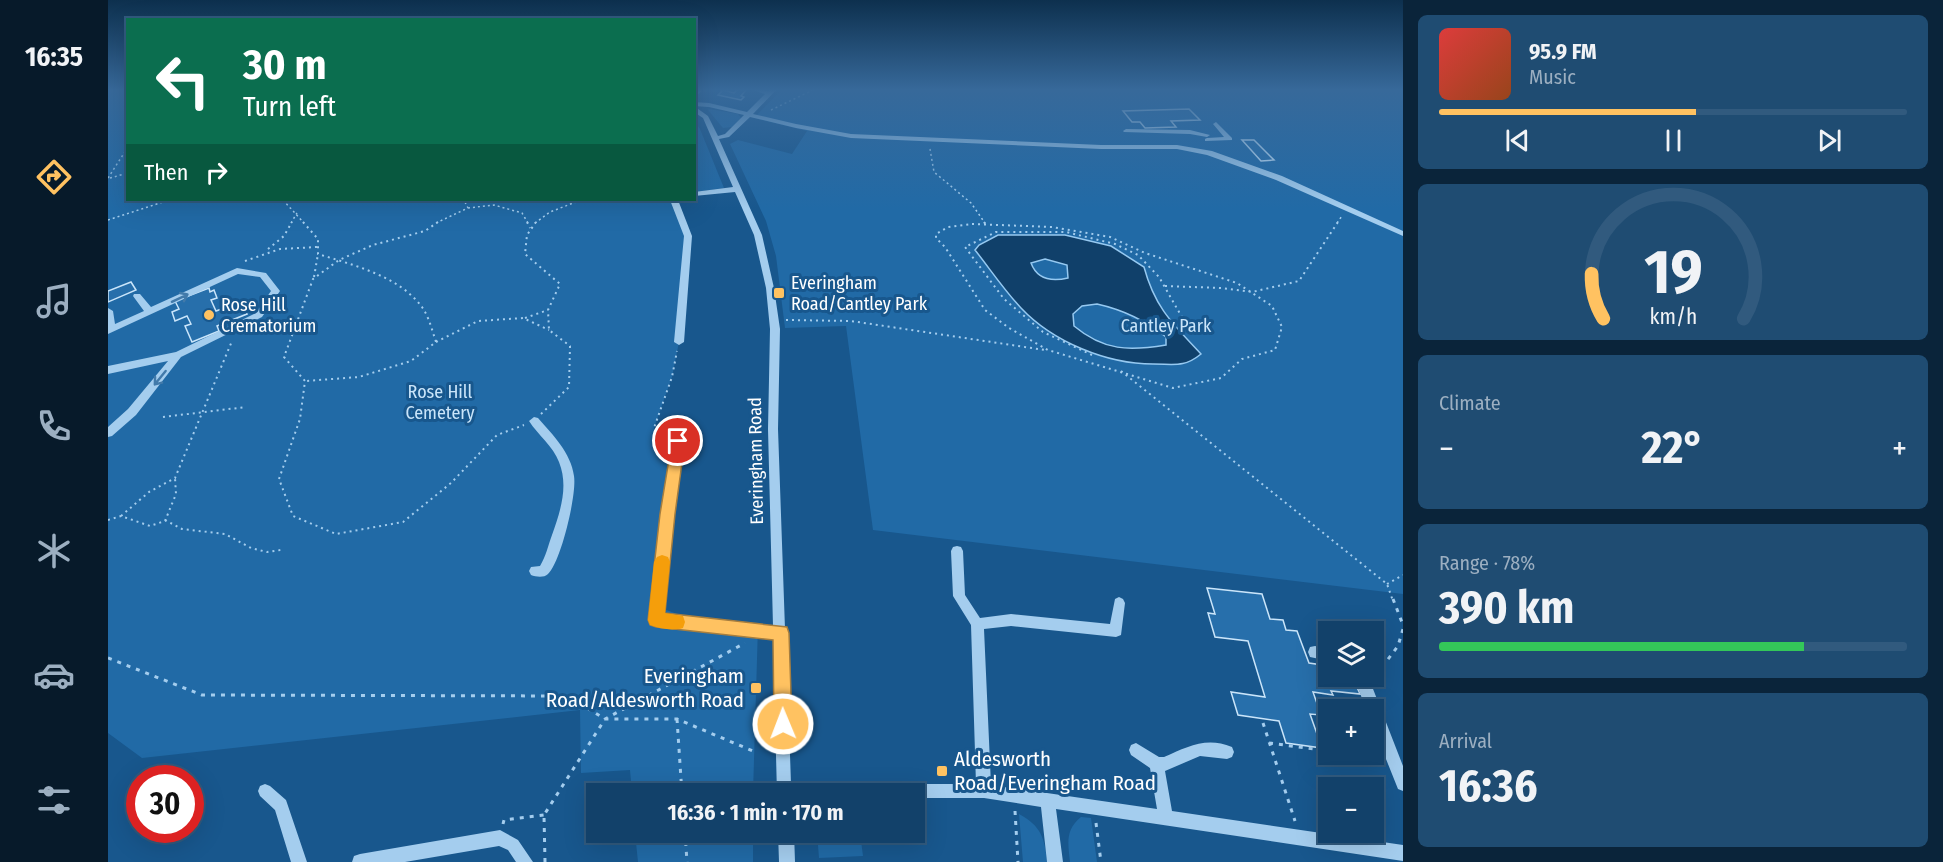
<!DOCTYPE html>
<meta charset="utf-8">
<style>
:root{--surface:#12416a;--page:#1f4c72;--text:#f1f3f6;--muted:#9cafc1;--line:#315a7e;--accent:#ffc261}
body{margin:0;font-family:"Fira Sans Condensed",sans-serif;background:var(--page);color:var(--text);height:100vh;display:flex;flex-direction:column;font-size:22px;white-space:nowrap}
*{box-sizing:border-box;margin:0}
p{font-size:20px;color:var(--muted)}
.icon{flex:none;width:33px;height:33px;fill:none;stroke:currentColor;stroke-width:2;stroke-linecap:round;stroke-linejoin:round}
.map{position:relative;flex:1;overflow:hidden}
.side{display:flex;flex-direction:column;gap:15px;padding:15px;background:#0a243a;width:540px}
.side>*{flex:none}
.guide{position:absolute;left:18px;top:18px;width:570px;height:183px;border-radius:0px;box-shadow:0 6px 24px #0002,0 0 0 2px var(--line);background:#0b6e4f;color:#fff;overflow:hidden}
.fabs{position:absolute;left:1210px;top:621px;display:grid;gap:12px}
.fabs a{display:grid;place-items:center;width:66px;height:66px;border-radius:0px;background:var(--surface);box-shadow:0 6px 24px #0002,0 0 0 2px var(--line);font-size:30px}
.speed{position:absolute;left:18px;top:765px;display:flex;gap:12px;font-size:30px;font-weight:700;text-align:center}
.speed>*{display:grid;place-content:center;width:78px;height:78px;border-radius:50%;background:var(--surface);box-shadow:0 6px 24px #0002,0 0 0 2px var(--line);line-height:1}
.speed .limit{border:9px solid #d22;background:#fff;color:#111}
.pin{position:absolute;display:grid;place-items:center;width:51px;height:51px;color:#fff;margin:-26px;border:3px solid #fff;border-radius:50%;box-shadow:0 2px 6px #0007}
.me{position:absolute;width:66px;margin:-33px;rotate:359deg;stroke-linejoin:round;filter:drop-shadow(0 0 4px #0008)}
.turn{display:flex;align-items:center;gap:21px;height:126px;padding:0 18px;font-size:27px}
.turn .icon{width:78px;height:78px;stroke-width:2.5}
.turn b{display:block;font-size:42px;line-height:51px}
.then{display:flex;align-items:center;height:57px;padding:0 18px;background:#0003;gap:12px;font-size:22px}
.big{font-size:45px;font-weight:700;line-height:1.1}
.side .tile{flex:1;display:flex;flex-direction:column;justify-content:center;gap:9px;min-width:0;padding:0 21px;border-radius:9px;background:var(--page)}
.side .dial{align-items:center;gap:0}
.dial svg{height:156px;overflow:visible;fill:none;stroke:var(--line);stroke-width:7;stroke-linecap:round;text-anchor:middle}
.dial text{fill:var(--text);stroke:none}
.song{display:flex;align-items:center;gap:18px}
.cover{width:72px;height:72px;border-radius:9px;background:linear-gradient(135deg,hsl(0 70% 55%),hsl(20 70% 35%))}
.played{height:6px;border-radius:3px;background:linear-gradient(90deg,var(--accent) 55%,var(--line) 55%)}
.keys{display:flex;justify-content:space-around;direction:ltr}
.heat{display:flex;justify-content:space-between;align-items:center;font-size:33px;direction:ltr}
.charge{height:9px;border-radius:4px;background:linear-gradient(90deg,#34c759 78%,var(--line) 0)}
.trip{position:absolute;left:478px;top:783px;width:339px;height:60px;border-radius:0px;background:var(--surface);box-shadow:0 6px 24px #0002,0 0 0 2px var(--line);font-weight:700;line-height:60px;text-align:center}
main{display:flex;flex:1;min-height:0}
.tab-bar{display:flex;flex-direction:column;width:108px;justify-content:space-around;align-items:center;background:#071a2a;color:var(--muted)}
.tab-bar .icon{width:42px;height:42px}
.tab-bar .active{color:var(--accent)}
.tab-bar b{font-size:27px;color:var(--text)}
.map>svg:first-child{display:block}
</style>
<main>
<nav class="tab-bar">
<b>16:35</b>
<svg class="icon active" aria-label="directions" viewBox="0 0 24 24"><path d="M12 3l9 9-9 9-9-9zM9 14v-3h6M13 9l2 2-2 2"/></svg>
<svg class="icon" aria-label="music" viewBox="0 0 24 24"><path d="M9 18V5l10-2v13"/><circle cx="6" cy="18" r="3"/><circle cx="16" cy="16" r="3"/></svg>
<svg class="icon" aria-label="phone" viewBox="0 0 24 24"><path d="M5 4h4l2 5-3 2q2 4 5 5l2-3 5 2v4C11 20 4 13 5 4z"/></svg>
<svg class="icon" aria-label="climate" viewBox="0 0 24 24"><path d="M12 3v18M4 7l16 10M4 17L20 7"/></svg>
<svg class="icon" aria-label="car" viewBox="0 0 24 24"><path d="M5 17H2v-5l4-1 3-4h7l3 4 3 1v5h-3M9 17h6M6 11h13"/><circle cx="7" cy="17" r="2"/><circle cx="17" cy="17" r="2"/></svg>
<svg class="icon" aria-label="filters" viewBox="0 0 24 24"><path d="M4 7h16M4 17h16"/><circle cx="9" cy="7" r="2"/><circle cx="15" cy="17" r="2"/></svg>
</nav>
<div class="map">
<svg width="1295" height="862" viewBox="0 0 1295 862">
<rect width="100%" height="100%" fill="#18578d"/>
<path fill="#216aa6" d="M0 89H19L20 200H566L580 236 571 342 564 377 546 428 565 444 545 605 588 621 650 626 645 793H524L522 770 473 773 472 710 34 758 0 733Z
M674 89H1295V594L765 530 738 326 677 328 668 256 658 221 622 144 630 140 684 154 699 131 646 118Z
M601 109 630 114 633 118 624 127 615 128 600 110Z
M586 120 592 129 616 188 587 192Z
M911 814C933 826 937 838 939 862H915Z
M973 817 983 818 989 862H962C960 843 957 830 973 817Z
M527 833H645V862H530Z
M709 833H752L755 856 711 858Z"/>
<path fill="#10406a" stroke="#96c9f1" stroke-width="1.5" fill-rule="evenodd" d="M890 235H957L1003 246 1036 267C1047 308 1065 324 1093 354 1076 368 1066 364 1045 364 999 364 945 342 913 308 896 290 882 269 867 250L871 245ZM937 259 959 265 960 278C943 282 929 279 923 263ZM989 304C1016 310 1037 320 1058 337V345C1021 351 996 351 966 326L965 314 974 306Z"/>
<path fill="#276fab" stroke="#cae5fa" stroke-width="1.5" d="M630 89 638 90 633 96 636 97 633 100 610 95 615 90 626 93Z
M1081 109 1092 120 1063 121 1068 127 1037 128 1032 122H1024L1015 111Z
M1134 140H1146L1166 160 1153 161Z
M23 282 28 290 0 302V291Z
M101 288 102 292 106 290 109 298 103 300 108 311 133 302 139 314 109 326 111 331 84 342 77 326 83 324 79 316 67 321 64 312 71 309 67 301Z
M1099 588 1154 594 1162 619 1175 620 1178 630 1189 631 1201 663 1221 666V676H1244L1252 694 1223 691 1225 695 1205 692 1213 715 1202 714 1214 748 1178 743 1171 721 1130 715 1123 692 1157 697 1140 641 1107 637 1100 613 1107 614Z"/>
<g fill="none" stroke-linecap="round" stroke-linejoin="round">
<path stroke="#a4cdee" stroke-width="1.5" stroke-dasharray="2 3" stroke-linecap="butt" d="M663 110 707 89
M822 149 826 172 863 203 877 223
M0 178 20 147
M2 178 20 173
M175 200 196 223
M496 200 549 202 556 200
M360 208 386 205 414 213 420 223
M0 220 61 200
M183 223 189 213
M328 223 360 208 356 200
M427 223 442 212 473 200
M1229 223 1234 216"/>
<path stroke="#a4cdee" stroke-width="2" stroke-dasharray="2 4" stroke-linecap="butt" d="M195 222 210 239V254C245 265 291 276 314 307 321 317 324 330 328 342L303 361 251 377 198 381
M330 222 317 231 265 245 231 260 205 279 176 357 197 381 192 419 171 479 185 516 228 534 295 522 343 483 389 435 416 425
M419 222 422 228
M428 222 419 235 417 254 452 284 440 310 441 330 462 346 461 387 433 414
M876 222 878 225
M864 224 944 227 1002 237 1037 253 1129 283 1164 306 1174 327 1167 350 1134 359 1113 378 1065 388 940 350 901 328 877 310 837 247 828 238V234L840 227Z
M160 249 176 236 184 222
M137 261 172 249 209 247
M206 277 210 254
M1057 286 1113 288 1144 292 1191 281 1230 222
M417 318 440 310
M678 320 743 321 937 350
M328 342 370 321 415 318 441 330
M984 355 935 332 896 299 857 247 888 232H958L1007 244 1030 255 1051 277 1075 319
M1013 371 1279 584 1285 601
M55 417 138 407
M560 436 546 428 564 377 569 351
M13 516 41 492 67 478 124 341
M0 520 13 516 42 526 57 521 68 494 67 478
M57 520 74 529 117 534 143 548 159 552 173 550
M1279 584 1295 575"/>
<path stroke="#a4cdee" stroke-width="3" stroke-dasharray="4 6" stroke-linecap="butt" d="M1285 599 1295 625
M0 658 94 695 460 696 497 719H569L645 751
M1268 675 1290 646 1295 629
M569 719 574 794
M1155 723 1187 821
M1161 743 1221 751
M1250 754 1268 757
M907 811 910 862
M988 823 993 862
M395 824 396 820 436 815
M577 832 579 862
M437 862 436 815 497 719 637 643"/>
<path fill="#a4cdee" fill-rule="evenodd" d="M642 89 661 91 663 89H669L645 114 688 124 743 134 993 145H1069L1104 151 1174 176 1295 231V236L1168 180 1099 155 1069 149H993L743 138 688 128 642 117 621 137 611 139 654 235 666 288 672 329 670 429 677 629 679 633 678 637 683 784H868L863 625 845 596 843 551 845 547 849 546 853 547 855 551 857 595 872 618 903 614 1002 624 1007 599 1011 597 1015 599 1017 603 1013 635 1008 637 903 626 876 629 883 785 1049 809 1042 768 1023 755 1021 750 1023 745 1028 743 1051 757H1056C1079 747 1098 736 1124 747L1126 752 1124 757 1119 759 1092 756 1057 771 1064 811 1295 845V861L948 809 955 862H939L933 807 876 798H807V794H669L665 638 548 626 543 624 542 620 553 514 565 441 566 438H574L575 441 565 514 555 615 665 626 660 429 662 329 658 288 646 235 627 192 586 196V192L625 187 595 118 586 112V106L600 116 610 136 617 134 636 115 601 107 586 106V102L601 103 639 112 657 94Z
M589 90 594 91 586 97V91Z
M1108 122 1124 138V140L1097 141V139L1099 138 1116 137 1105 124Z
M1018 129 1082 130 1102 135 1099 137 1082 134 1016 132 1015 131Z
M562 200H570L584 236 576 342 571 345 566 342 576 236Z
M129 268 158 273 172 291 154 317 73 357 28 415 4 436 0 437V427L20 409 60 361 0 374V366L68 352 148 313 163 291 152 277 130 274 0 334V308L5 311 7 324 36 311 25 296 26 294H32L43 307Z
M426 417 430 418C445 435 463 453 466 476 469 494 453 562 440 574 436 578 428 577 423 575L421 571 423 567 432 566C438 556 440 546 444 535 452 512 461 487 451 462 445 446 430 435 421 421Z
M1207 646 1221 649V661L1202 657 1200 652 1202 647Z
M1246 676H1260L1295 766V791L1290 789 1266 729V710H1258Z
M157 784 162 786 178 800 199 862H183L167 810 152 796 150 791 152 786Z
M392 830 410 840 425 862H408L400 850 391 846 297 862H244L246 856 252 854Z
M670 832H686L687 862H671Z"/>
</g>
<defs><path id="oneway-shaft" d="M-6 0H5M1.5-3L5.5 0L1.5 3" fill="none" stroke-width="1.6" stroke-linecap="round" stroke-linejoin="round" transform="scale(1.5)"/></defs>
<g stroke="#427aaa">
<use href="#oneway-shaft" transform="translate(72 298) rotate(-25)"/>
<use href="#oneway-shaft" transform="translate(52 378) rotate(129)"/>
</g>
<linearGradient id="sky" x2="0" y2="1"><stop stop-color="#0d304e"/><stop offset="0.43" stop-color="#37699a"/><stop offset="1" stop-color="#37699a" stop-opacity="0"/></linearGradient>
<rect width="1295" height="209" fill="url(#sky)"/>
<path fill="#ffc261" stroke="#a67e3f" stroke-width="1.5" d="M570 436 577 441 567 514 557 613 679 627 681 633 684 724 681 730 675 733 668 730 666 724 665 640 548 627 542 625 540 620 552 514 564 441Z"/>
<path fill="#f59e0b" d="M554 555 560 557 562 562 557 613 575 616 577 622 575 628C565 631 552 629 542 625L540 620 546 562 549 557Z"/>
<g fill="#ffc261" stroke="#18578d" stroke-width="2">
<rect x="665" y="287" width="12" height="12" rx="3"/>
<circle cx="101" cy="315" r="6"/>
<rect x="642" y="682" width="12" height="12" rx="3"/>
<rect x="828" y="765" width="12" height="12" rx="3"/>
</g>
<g text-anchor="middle" stroke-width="6" stroke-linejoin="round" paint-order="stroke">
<g font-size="18" fill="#fff" stroke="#18578d" text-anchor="start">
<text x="683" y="289">Everingham<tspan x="683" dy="21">Road/Cantley Park</tspan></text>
<text x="113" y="311">Rose Hill<tspan x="113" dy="21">Crematorium</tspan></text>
</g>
<g font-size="18" fill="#cae5fa" stroke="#18578d">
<text x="1058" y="332">Cantley Park</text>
<text x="332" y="398">Rose Hill<tspan x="332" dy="21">Cemetery</tspan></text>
</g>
<g font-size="18" fill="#fff" stroke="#18578d">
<text transform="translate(648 461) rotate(-91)" y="6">Everingham Road</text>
</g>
<g font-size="21" fill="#fff" stroke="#18578d" text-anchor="end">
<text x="636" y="683">Everingham<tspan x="636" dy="24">Road/Aldesworth Road</tspan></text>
<text x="846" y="766" text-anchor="start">Aldesworth<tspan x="846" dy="24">Road/Everingham Road</tspan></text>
</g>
</g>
</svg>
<div class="fabs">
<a><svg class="icon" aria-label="layers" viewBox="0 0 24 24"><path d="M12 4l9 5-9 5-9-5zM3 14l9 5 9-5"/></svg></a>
<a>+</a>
<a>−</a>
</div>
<div class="speed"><div class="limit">30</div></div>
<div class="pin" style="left:570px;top:441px;background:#d93025"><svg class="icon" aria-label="arrive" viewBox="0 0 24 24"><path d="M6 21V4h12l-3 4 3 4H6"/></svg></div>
<svg class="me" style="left:675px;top:724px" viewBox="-20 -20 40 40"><circle r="17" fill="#ffc261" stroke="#fff" stroke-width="3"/><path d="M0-11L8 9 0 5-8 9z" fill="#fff"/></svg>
<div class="trip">16:36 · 1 min · 170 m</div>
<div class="guide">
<div class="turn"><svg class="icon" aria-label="left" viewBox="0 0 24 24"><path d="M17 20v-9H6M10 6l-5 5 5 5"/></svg><div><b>30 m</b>Turn left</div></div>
<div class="then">Then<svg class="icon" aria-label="right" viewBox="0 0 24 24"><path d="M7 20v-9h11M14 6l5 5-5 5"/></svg></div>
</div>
</div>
<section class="side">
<div class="tile">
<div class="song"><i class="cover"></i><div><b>95.9 FM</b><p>Music</p></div></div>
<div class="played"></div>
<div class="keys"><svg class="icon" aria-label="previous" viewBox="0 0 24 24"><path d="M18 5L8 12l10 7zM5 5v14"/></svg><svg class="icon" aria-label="pause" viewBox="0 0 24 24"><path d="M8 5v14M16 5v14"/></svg><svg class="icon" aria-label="next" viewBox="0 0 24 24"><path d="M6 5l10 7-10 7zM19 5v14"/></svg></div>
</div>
<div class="tile dial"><svg viewBox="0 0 100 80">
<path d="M14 69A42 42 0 1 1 86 69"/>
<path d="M14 69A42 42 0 0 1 8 46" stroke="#ffc261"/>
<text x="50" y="56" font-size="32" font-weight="700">19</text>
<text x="50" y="72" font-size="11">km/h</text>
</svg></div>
<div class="tile"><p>Climate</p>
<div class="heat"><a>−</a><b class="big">22°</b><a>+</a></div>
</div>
<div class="tile"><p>Range · 78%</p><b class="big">390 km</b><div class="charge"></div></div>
<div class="tile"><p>Arrival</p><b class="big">16:36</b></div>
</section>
</main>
